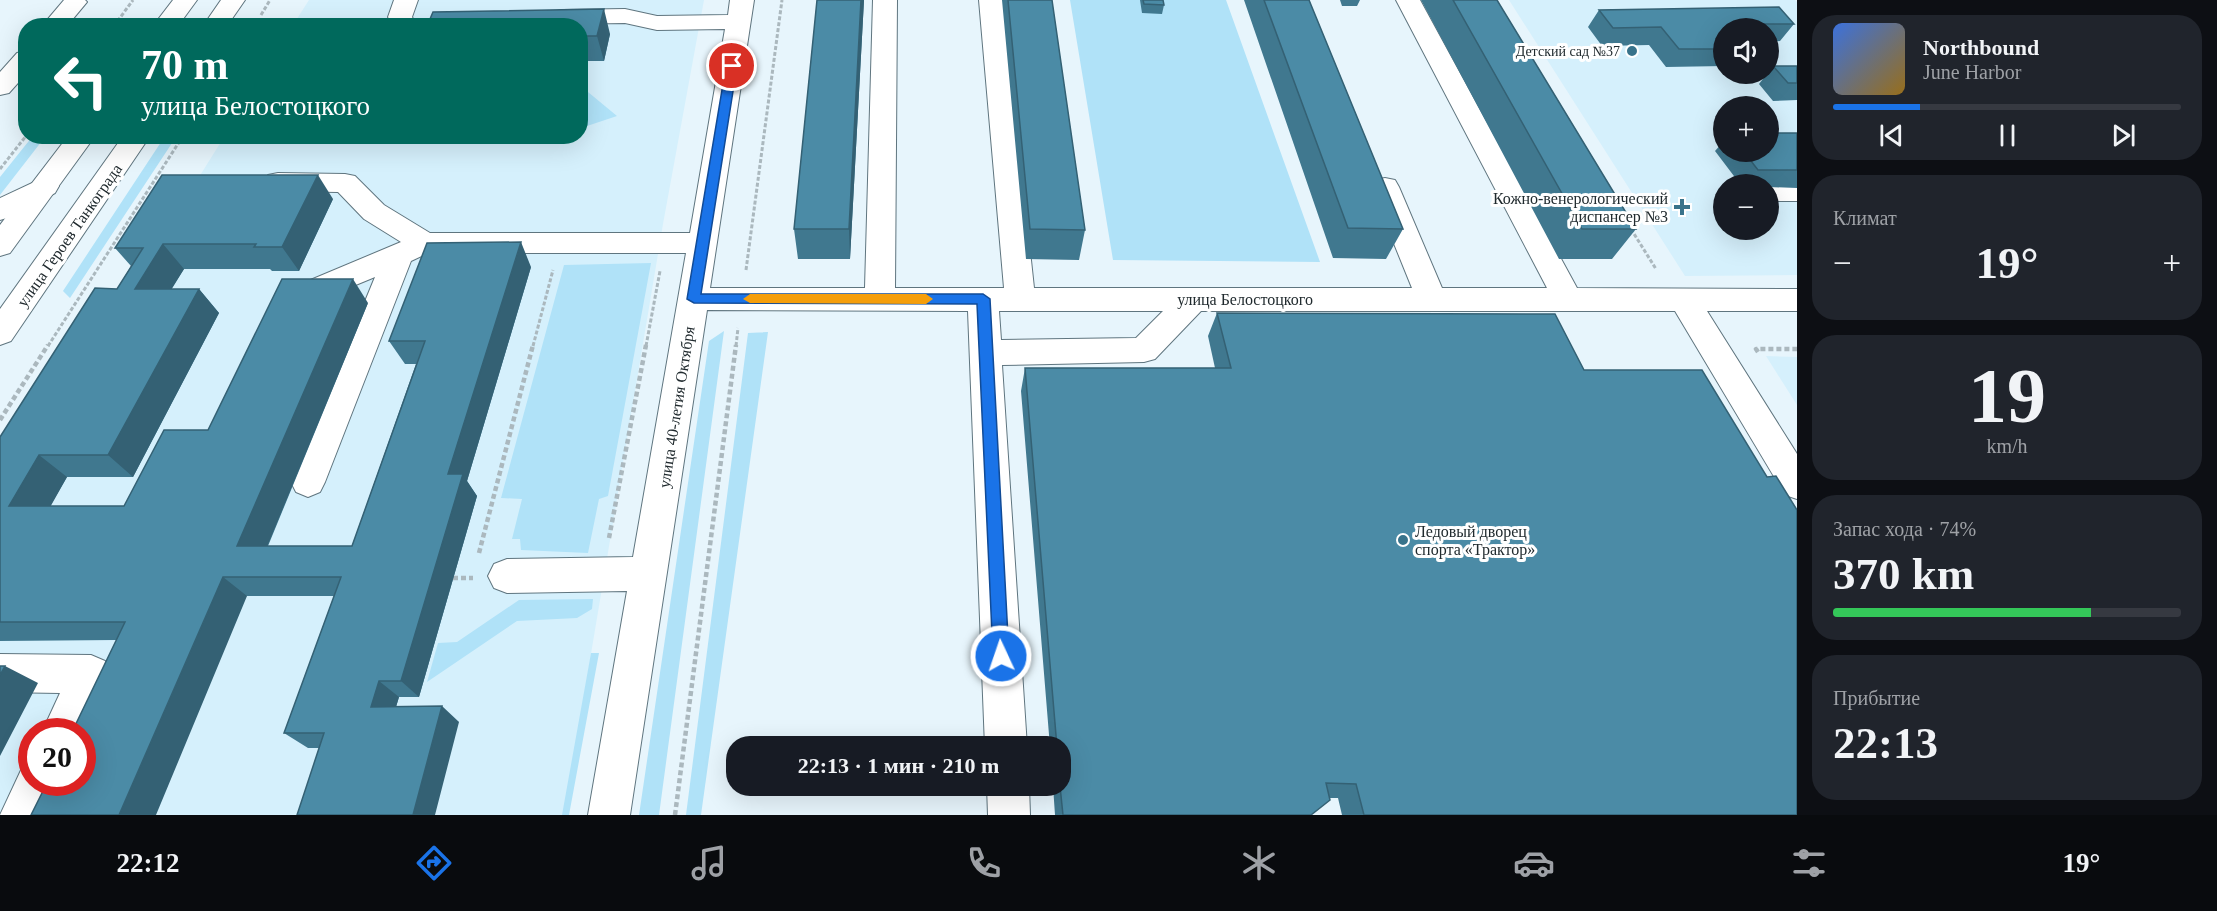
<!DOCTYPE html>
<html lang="ru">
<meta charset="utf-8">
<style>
:root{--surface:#171b24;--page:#20242c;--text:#f1f3f6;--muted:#9ea1a6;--line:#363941;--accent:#1a73e8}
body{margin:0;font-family:Georgia,serif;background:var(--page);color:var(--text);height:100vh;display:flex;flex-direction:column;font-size:22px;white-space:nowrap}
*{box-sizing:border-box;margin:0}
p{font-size:20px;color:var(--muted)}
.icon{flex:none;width:33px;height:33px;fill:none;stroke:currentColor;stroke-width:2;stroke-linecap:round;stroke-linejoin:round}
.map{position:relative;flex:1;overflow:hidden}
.drawer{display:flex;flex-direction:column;gap:15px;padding:15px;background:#0d0f14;width:420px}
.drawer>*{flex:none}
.hud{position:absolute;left:18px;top:18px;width:570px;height:126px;border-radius:24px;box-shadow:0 6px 24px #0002;background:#00695c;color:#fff;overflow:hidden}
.fabs{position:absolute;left:1713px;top:18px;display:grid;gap:12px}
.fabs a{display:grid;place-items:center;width:66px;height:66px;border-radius:50%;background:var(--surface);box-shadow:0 6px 24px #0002;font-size:30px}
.speed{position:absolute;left:18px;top:718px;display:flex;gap:12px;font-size:30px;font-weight:700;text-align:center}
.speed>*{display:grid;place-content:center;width:78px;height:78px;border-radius:50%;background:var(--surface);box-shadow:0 6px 24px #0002;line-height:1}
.speed .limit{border:9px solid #d22;background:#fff;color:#111}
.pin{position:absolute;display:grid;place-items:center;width:51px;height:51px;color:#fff;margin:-26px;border:3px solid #fff;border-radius:50%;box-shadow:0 2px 6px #0007}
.me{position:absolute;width:66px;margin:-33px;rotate:357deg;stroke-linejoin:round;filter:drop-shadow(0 0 4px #0008)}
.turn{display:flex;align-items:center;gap:21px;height:126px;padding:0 24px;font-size:27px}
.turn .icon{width:78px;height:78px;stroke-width:2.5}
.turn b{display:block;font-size:42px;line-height:51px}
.big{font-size:45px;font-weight:700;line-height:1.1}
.drawer .widget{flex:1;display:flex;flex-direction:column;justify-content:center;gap:9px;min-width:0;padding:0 21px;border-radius:24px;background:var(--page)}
.drawer .dial{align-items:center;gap:0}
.dial b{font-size:78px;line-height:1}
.song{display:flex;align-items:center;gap:18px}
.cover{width:72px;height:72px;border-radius:9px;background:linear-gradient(135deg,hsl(220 70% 55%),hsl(40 70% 35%))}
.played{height:6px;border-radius:3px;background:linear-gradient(90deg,var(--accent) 25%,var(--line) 25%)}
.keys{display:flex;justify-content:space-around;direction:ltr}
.heat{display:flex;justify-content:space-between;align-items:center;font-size:33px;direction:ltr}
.charge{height:9px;border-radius:4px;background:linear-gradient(90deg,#34c759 74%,var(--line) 0)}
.trip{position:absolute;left:726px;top:736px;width:345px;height:60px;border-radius:24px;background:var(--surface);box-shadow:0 6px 24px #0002;font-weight:700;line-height:60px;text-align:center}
.menu{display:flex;height:96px;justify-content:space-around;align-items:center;background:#090b0e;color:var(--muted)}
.menu .icon{width:42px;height:42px}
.menu .selected{color:var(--accent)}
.menu b{font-size:27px;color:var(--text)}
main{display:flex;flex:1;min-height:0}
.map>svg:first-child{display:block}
</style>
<main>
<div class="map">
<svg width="1797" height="815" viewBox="0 0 1797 815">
<rect width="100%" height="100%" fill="#e7f5fc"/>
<path fill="#d5f0fc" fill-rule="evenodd" d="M309 0H704L663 224 564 815H0V496L224 137 580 136V26L293 25ZM32 732H82V783H32Z
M1509 0H1795L1797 2V275L1685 276ZM1724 28H1768V74H1724ZM1724 106H1768V152H1724ZM1724 184H1768V230H1724Z
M1766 356 1797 357V405Z"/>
<path fill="#b0e2f8" d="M1070 0H1226L1320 262 1113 260Z
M580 92H588L617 116 581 128Z
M165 136 176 137 70 298 63 291Z
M32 137H45L0 195V177Z
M651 263 608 496 599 499 588 553 521 550 520 539H512L522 499 501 498 564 265Z
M724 331 659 815H639L709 341Z
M768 332 701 815H686L748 333Z
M593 599 592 609 577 618 517 621 427 682 438 643 457 642 519 600Z
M591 653H599L569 815H562Z"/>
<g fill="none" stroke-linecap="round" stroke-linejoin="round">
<defs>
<path id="minor" d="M64 0H85L87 2 67 26H42Z
M394 0H418L412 17 417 26H393L388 17Z
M730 0H754L710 288H865L873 0H897L895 288H1004L979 0H1003L1034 288H1412L1371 187 1375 180 1385 178 1395 180 1399 187 1442 288H1547L1396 0H1420L1577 288 1797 289V311H1707L1797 454V499L1785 495 1675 311H1201L1155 359 1144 362 1002 365 1027 747H985L968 311 707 310 630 815H588L627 591 507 593 494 588 488 576 494 564 507 559 633 557 686 253H428L411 261 325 482 320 492 308 497 296 492 291 482 375 277 300 308 289 305 285 297 289 289 401 242 364 219 338 192 278 191 268 189 264 182 268 175 278 173 345 174 355 176 384 205 430 233H690L725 29 657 30 625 23 561 24 553 22 549 17 553 12 561 10 625 9 657 16 728 15ZM999 311H1163L1136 338 1001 340Z
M26 51V74L9 93 0 95V72L17 53Z
M45 177 55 179 59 186 55 193 10 217 0 220V198Z
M1768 183H1797V201H1768V184H1761Z
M0 654 91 655 105 661 111 674 82 734V732H42L60 693 0 692Z
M32 764V783H58L44 815H0L22 768Z
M987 786H1029L1030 815H988Z"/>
<path id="major" d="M173 0H197L178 26H153Z
M221 0H245L227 26H203Z
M68 136H95L10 253 0 256V225Z
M123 136H150L11 341 0 345V309Z"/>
</defs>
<use href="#minor" stroke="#5f757f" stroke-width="2"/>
<use href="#major" stroke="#5f757f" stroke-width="2"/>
<path stroke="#abb8be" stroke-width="3" stroke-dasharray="4 2" stroke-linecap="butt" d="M261 15 270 0
M114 26 133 0
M0 169 26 136
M1631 229 1656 269
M746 270 782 0
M48 346 183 136
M533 346 553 270
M646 346 660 271
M736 346 738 328"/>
<path stroke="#abb8be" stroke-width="4.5" stroke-dasharray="5 3" stroke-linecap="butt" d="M1758 352 1756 349H1797
M0 420 48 345
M609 538 646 345
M479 553 533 345
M453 578H473
M675 815 736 345"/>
<use href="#minor" fill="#fff" fill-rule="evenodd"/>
<use href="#major" fill="#fff" fill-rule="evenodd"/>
</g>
<path fill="#40788f" d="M817 0H864L850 259H798L794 229Z
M1002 0H1052L1085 230 1079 260 1026 259Z
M1140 0H1163L1164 5 1162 14 1142 13Z
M1244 0H1309L1403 229 1386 259 1333 258Z
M1340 0H1360L1357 6H1342Z
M1421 0H1497L1636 229 1612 259H1559Z
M1599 10 1794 24 1780 41 1768 42V28H1724V66L1666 67 1649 45 1602 46 1588 27Z
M580 26 610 34 604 61H580Z
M1773 66H1797V100L1773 101 1759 84Z
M1797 133V188L1768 187V184H1740L1715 151 1724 141V152H1768Z
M364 136H429L427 141H366Z
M333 199 299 271H272L270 269H184L171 289H199L219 313 133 477H67L50 506H124L208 430 368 303 268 546H352L416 364H405L389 341 531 267 467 481 477 496 419 697H399L396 707 459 722 319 748H308L284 733 334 596H247L116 640 0 641V437L117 289 131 266 115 248Z
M1217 313 1797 815H1342L1338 798H1329L1311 815H1055L1053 786H1060V747H1050L1021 391 1025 368H1215L1208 336Z"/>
<path fill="#346174" d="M861 0H864L850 259 849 229Z
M604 9 610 34 604 61 597 36Z
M318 175 333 199 299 271 282 247Z
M521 242 531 267 467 481 477 496 419 697 401 681 448 474Z
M163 244 184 269 157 313 135 289Z
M353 279 368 303 259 566 237 546Z
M199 289 219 313 133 477 108 455Z
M39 455 67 477 39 527 9 506Z
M223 577 247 596 156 815H119Z
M5 666 38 683 0 756V675Z
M379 681 399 697 391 723 371 707Z
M442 706 459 722 435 815H413Z"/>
<path fill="#4b8ba6" stroke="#346174" stroke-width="1.5" d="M817 0H861L849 229H794Z
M1008 0H1052L1085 230 1030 229Z
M1143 0H1163L1164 5 1144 4Z
M1264 0H1309L1403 229 1348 228Z
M1453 0H1497L1636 229H1582Z
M1779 7 1794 24H1747L1751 28H1724V49H1679L1661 27 1613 28 1599 10Z
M604 9 597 36H580V26H427L433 12Z
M1773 66H1797V83H1788Z
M1768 133H1797V170H1758L1744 152H1768Z
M162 175H318L282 247H254L256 244H163L135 289H199L108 455H39L9 506H124L164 430H208L282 279H353L237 546H352L425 341H389L427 243 521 242 448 474H463L401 681H379L371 707 442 706 413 815H297L324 733H284L341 577H223L119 815H31L47 783H82V732H72L125 622H0V437L95 288 117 289 143 248H115Z
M1217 313 1555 314 1584 370H1702L1767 477 1776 476 1797 510V815H1364L1356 784 1326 783 1330 800 1311 815H1063L1060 786V747H1057L1025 368H1231Z
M0 666H5L0 675Z"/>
<path fill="#1a73e8" stroke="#114b97" stroke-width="1.5" d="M732 63 737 66 701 294H983L990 299 1009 656 1007 661 1001 663 996 661 993 656 977 304 694 303 687 299 726 66Z"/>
<path fill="#f59e0b" d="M750 294H926L933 299 926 304 750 303 743 299Z"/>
<g fill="#38738b" stroke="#fff" stroke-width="2">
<circle cx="1632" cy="51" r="6"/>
<path d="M1679 198h6v6h6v6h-6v6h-6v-6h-6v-6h6z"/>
<circle cx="1403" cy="540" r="6"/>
</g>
<g text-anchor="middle" stroke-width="6" stroke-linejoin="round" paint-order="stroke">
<g font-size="14" fill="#202a2e" stroke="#fff" text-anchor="end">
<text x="1620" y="56">Детский сад №37</text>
</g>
<g font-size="16" fill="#202a2e" stroke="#fff" text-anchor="end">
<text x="1668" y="204">Кожно-венерологический<tspan x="1668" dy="18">диспансер №3</tspan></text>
<text x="1415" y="537" text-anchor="start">Ледовый дворец<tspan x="1415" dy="18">спорта «Трактор»</tspan></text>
</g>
<g font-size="16" fill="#202a2e" stroke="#fff">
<text transform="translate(69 235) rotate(-55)" y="6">улица Героев Танкограда</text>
<text x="1245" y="305">улица Белостоцкого</text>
<text transform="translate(676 407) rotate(-81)" y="6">улица 40-летия Октября</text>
</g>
</g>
</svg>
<div class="fabs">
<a><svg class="icon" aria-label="sound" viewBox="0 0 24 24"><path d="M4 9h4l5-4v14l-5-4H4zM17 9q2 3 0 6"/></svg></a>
<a>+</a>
<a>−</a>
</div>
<div class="speed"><div class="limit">20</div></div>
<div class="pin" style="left:732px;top:66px;background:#d93025"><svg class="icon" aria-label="arrive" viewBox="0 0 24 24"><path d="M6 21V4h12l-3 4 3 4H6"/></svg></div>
<svg class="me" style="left:1001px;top:656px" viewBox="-20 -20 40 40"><circle r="17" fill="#1a73e8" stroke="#fff" stroke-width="3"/><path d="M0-11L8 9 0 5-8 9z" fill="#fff"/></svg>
<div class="trip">22:13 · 1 мин · 210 m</div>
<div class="hud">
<div class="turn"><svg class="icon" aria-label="left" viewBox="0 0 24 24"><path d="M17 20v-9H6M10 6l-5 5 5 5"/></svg><div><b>70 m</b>улица Белостоцкого</div></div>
</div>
</div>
<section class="drawer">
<div class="widget">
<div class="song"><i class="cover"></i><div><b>Northbound</b><p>June Harbor</p></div></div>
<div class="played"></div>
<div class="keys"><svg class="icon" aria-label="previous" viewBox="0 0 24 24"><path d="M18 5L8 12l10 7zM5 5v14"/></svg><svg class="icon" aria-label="pause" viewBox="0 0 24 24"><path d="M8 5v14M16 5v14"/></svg><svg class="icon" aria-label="next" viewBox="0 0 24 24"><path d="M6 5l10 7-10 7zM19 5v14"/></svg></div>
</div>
<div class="widget"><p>Климат</p>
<div class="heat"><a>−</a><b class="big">19°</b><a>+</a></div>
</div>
<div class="widget dial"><b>19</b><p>km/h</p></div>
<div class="widget"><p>Запас хода · 74%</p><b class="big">370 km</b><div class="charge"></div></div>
<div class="widget"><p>Прибытие</p><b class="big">22:13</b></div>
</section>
</main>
<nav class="menu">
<b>22:12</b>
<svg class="icon selected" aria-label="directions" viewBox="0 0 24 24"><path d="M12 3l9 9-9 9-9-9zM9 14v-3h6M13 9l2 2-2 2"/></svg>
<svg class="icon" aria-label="music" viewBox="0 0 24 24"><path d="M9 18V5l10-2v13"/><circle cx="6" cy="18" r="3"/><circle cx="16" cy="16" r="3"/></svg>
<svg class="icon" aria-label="phone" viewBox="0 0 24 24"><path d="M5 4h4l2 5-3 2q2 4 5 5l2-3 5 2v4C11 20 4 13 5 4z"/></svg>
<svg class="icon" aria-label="climate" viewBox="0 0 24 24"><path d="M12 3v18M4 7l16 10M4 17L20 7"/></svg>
<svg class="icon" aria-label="car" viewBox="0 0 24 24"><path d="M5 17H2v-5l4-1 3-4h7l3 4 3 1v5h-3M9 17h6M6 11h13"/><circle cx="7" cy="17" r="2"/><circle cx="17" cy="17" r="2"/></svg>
<svg class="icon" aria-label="filters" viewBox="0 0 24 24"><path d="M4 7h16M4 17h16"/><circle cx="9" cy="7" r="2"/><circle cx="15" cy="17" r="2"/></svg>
<b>19°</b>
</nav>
